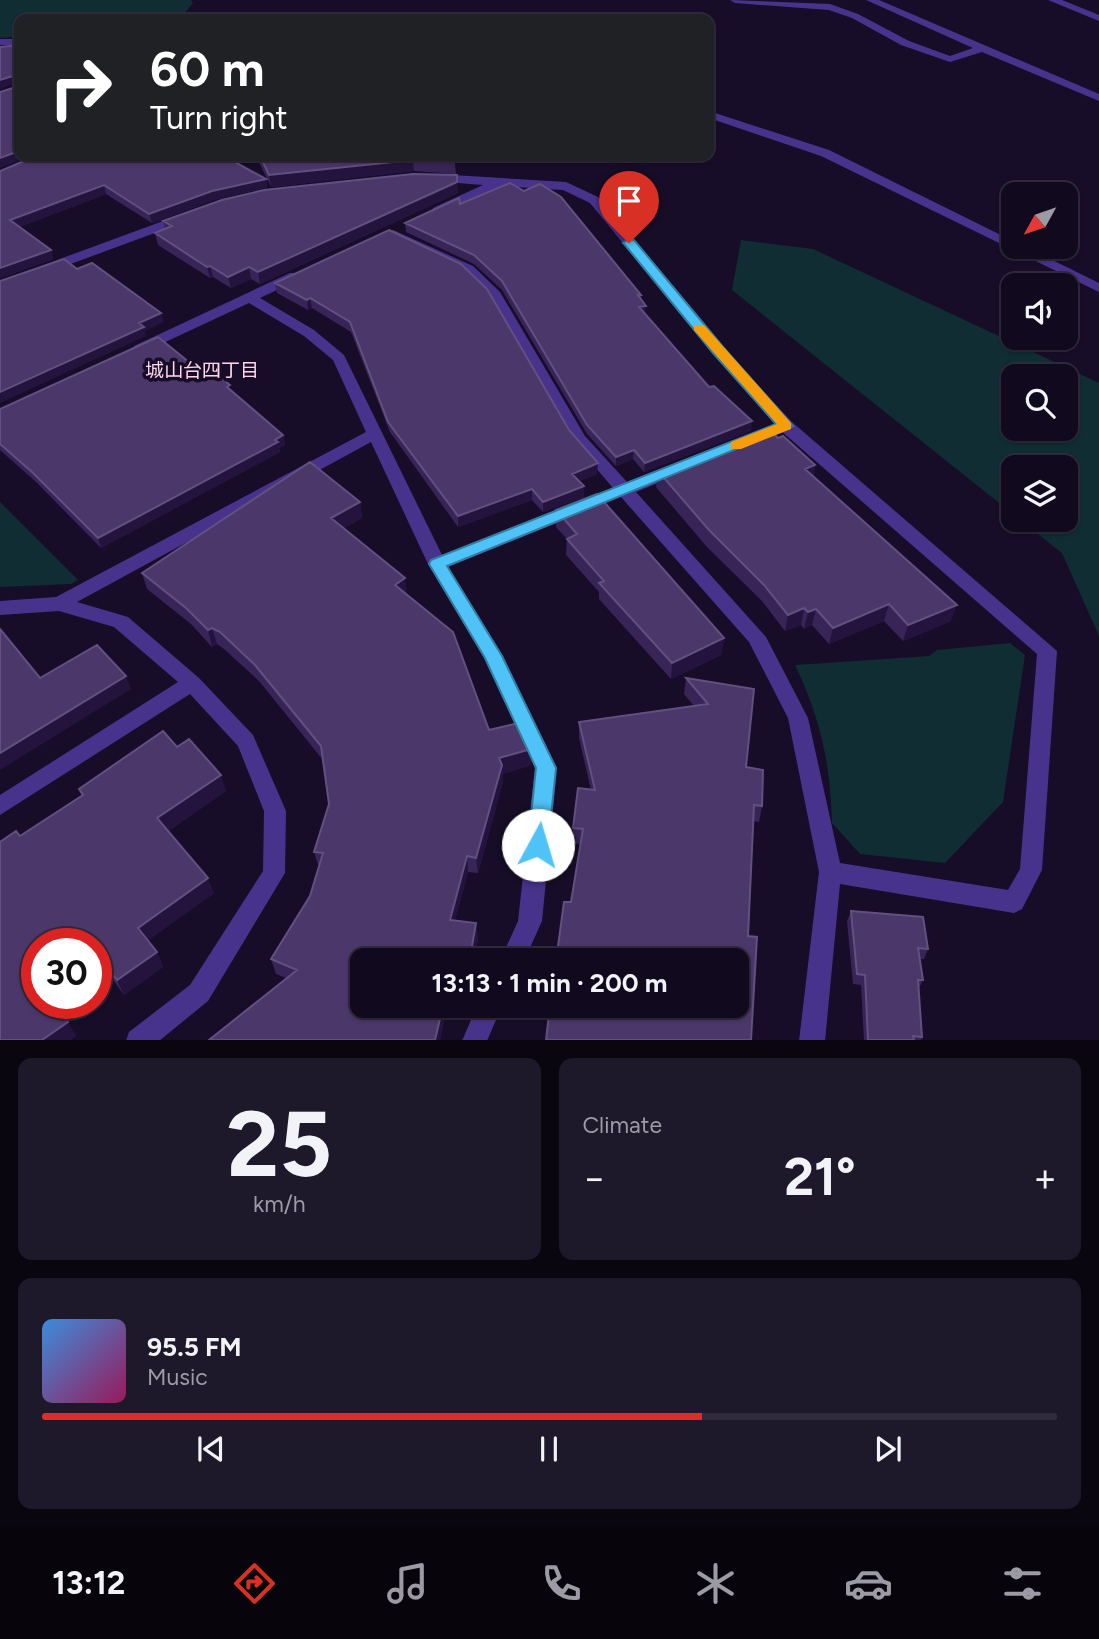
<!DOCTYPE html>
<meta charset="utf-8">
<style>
:root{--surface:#110a1e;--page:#1e182b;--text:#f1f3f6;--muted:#9c9aa4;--line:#302b3c;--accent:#d93025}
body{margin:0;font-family:Figtree,"Noto Sans JP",sans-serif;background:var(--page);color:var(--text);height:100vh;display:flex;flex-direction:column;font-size:26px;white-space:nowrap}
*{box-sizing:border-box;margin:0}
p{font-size:23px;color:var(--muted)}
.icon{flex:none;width:38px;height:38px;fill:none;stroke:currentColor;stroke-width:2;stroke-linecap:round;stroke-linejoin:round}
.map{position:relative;height:1040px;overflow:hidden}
.details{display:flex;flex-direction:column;gap:18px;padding:18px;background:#090610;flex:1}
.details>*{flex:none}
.top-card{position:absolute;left:14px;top:14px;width:700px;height:147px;border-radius:14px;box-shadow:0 2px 5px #0004,0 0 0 2px var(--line);background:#202124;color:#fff;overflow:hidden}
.needle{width:46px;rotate:230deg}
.fabs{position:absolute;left:1001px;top:182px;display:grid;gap:14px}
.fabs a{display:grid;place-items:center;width:77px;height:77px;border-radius:14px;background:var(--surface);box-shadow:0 2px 5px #0004,0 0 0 2px var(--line);font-size:35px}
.speed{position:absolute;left:21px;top:928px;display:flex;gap:14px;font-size:35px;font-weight:700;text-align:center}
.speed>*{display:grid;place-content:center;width:91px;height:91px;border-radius:50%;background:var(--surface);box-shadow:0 2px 5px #0004,0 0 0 2px var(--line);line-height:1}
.speed .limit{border:10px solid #d22;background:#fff;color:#111}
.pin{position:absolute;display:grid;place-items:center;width:60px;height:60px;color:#fff;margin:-72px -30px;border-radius:50% 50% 50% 0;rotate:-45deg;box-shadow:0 0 7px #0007}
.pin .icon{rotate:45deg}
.me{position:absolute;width:77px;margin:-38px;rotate:6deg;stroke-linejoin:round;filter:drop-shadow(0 0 5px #0008)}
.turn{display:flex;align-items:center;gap:24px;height:147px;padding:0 21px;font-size:32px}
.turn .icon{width:91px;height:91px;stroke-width:2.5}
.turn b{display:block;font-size:49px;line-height:60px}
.big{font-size:52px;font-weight:700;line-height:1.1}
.details .tile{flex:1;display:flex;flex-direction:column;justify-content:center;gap:10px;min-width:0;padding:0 24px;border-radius:14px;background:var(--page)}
.details .dial{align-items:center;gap:0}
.dial b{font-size:91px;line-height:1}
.song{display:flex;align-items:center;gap:21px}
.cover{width:84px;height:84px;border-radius:10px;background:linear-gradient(135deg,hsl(210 70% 55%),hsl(330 70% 35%))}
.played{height:7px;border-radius:4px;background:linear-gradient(90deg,var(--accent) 65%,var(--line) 65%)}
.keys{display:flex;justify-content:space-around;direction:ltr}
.heat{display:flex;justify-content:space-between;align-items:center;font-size:38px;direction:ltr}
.details .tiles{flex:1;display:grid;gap:18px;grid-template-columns:1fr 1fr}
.tile:last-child{grid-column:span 2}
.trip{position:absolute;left:350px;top:948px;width:399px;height:70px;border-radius:14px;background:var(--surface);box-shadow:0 2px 5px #0004,0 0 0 2px var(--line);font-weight:700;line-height:70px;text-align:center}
.menu{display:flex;height:112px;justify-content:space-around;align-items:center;background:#07040c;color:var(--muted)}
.menu .icon{width:49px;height:49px}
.menu .selected{color:var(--accent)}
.menu b{font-size:32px;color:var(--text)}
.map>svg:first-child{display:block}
</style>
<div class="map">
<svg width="1099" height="1041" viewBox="0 0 1099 1041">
<rect width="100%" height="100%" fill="#170d28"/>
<path fill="#0f2d33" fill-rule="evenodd" d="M0 0H191L193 3 180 19H19V37L0 38Z
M741 240 813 249 1099 383V636L1062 553 1020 520H1066V467H1013V514L732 290ZM1013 376H1066V429H1013Z
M0 502 78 580 71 584 0 587Z
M1010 643 1025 655 1003 802 945 863 860 854 832 823C830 762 821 720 795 665L929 656 937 650Z"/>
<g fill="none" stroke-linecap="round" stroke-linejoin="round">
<path fill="#48338c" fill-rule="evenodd" d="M730 0 830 4 858 14 909 41 950 56 973 48 866 0H879L1099 94V101L982 52 950 62 901 45 852 18 829 10 735 3Z
M1048 0H1062L1099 15V21Z
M0 39H19V45H0Z
M709 111 829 150 1013 241V247H1026L1099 283V292L821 156 709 118Z
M436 174 566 182 598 197 723 347 792 422 1057 651 1042 870 1022 909 1014 913 840 884 825 1041H799L819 872 788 718 749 642 621 497 448 567 503 656 557 768 542 921 524 961H500L518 921 535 768 484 658 428 564 371 442 77 602 128 617 199 678 253 735 286 811 285 873 208 1001 159 1041H126L129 1032 190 985 263 871 264 811 238 746 190 694 0 815V795L178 682 114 627 59 611 0 615V601L56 597 366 432 333 360 304 336 249 303 144 352H134V346L290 273H300V279L260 298 314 330 344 355 442 555 613 488 571 439 489 297 463 272 388 237 386 234 393 230 473 266 500 292 585 436 627 482 673 464H685L687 468 685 472 636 492 766 637 808 718 840 863 1008 890 1020 869 1037 654 780 430 713 353 590 203 563 190 501 186 438 215 432 211 433 208 483 185 432 181 430 178Z
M185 213 190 214V220L0 290V281Z
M477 1006H502L487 1041H462Z"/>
</g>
<path fill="#392458" d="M256 156H454L456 174 414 171 271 187Z
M0 171 266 179 267 187 214 200 152 223 106 194 19 227 51 250 53 259 0 278Z
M458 193 260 284 251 279 231 288 213 277 210 278 158 245 155 233 165 229 163 221Z
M460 204 641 295V299L645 315 709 387 751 431 644 472 633 459 616 466 587 434 502 290 474 264 406 232 405 223Z
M389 230 569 430 597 474 579 481 584 497 543 512 532 500 458 527 390 432 351 332 312 308 308 310 277 293 275 283Z
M195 367 231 391 283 435 285 445 279 448 280 452 101 548 36 482 0 450V409Z
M778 438 815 465 813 477 951 621 903 641 884 621 829 644 812 625 804 629 801 625 785 631 762 601 707 547 656 487 658 471Z
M360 502 362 518 344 528 407 594 489 730 531 749V765L503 774V782L478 873 468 872 455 920 476 923 478 938 474 961H362V1006H447L440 1040 276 974 271 959 310 896 319 868 314 852 329 804 323 760 259 681 224 649 217 644 212 647 191 624 147 589 142 573Z
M556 510 724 638 721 655 671 679 599 599V592L566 555 567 539 556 527Z
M686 678 754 689 746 767 762 806 759 822 753 821 571 902 580 844 573 843V828L591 790 579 738V722L694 706 684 694Z
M177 747 226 791 168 831 214 893 148 940 157 952 163 967 124 995 108 973 37 1003H69L60 1010 76 1036 70 1040H0L20 836 82 795 79 789Z
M851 911 928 949 924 959H920L923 980 918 990 922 1037 921 1040H864L861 985 853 984 847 921Z"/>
<path fill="#24133d" d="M16 75 18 82 0 89V80Z
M19 151V156H32L0 168V158Z
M413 160 414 171 271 187 269 175Z
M266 179 267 187 214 200 152 223 149 214 212 191Z
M457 182 458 193 260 284 258 272Z
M104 185 106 194 13 229 10 220Z
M51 250 53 259 0 278V268Z
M210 266 213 277 210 278 207 267Z
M249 267 251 279 231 288 228 277Z
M310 298 312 308 308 310 307 300Z
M646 306 645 315 639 307Z
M161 313 164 322 145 331 146 336 0 403V392Z
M752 421 751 431 644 472 645 463Z
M283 435 285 445 279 448 280 452 101 548 98 538Z
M634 450 633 459 616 466V457Z
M598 463 597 474 572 484V474Z
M815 465 812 481 805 469Z
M584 486V497L543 512V502Z
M532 489V500L458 527V516Z
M360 502 362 518 334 534 331 518Z
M405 578 407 594 395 585Z
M889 604 884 621 829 644 833 628Z
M957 605 951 621 903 641 908 625Z
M804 608 801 625 785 631 788 615Z
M816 609 812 625 804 629 808 612Z
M212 628 217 644 212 647 208 630Z
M724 638 721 655 671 679 672 663Z
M126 676 131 689 0 770V753Z
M531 749V765L503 774V782L478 873 476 858 499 758Z
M221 775 226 791 163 834 157 818Z
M467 856 468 872 451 935 450 920Z
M208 878 214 893 145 943 138 928Z
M476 923 478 938 474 961H470Z
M157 952 163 967 124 995 117 980Z
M101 958 108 973 96 982V961Z
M54 1003H69L59 1011Z
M443 1006H447L440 1040H435Z
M68 1022 76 1036 70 1040H42Z"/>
<path fill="#4b376a" stroke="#625081" stroke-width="2" d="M19 45V77L16 75 0 80V47Z
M19 77V151L0 158V92L19 86Z
M36 156H224L266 179 212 191 149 214 104 185 10 220 51 250 0 268V171Z
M260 156H454L455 162 413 160 269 175Z
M413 174 457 175V182L258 272 249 267 228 277 210 266 207 267 155 233 172 226 163 221 222 200 264 190Z
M510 183 524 191 540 184 561 197 641 295H638L646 306 639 307 709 387 714 386 752 421 645 463 634 450 616 457 587 425 502 281 474 255 405 223 459 198 460 204Z
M389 230 461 264 487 289 569 430 598 463 572 474 584 486 543 502 532 489 458 516 388 422 350 322 310 298 307 300 275 283Z
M64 259 77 269 92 263 161 313 139 323 144 327 0 392V281Z
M158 337 195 367 202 363 230 385 227 387 283 435 275 440 278 442 98 538 32 472 0 444V409Z
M767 428 778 438 783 436 815 465 805 469 957 605 908 625 889 604 833 628 816 609 808 612 804 608 788 615 764 585 709 530 658 471Z
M310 462 360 502 331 518 405 578 395 585 453 632 489 730 518 723 531 749 499 758 502 765 476 858 467 856 450 920 476 923 470 958 459 957 458 961H362V1006H443L435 1040H209L297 970 271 959 310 896 323 853 314 852 329 804 321 746 255 665 220 632 212 628 208 630 186 608 142 573Z
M597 494 724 638 672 663 599 583 604 581 567 539 577 534 556 510Z
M0 629 40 678 97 645 126 676 0 753Z
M686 678 754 689 746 767 763 770 762 806 754 805 748 936 757 937 751 1040H546L550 1006H737V961H556L564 902H571L583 829 573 828 578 788 595 790 579 722 708 704Z
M163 731 177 747 189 739 221 775 157 818 208 878 138 928 157 952 117 980 101 958 96 961V943H37V1003H55L68 1022 42 1040H0V842L16 831 20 836 83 795 79 789Z
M851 911 923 917 928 949 918 948 923 980H918L922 1037 913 1036 914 1040H868L865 975 857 974Z"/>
<path fill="#4fc3f7" stroke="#337fa1" stroke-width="2" d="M629 239 634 240 723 347 793 426 447 566 502 656 556 768 548 845 545 851 538 854 531 851 528 845 536 768 485 658 429 564 431 560 776 424 713 353 625 245 623 243Z"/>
<path fill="#f59e0b" d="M694 325H704L791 423V429L741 449H731V442L777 424 694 330Z"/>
<g text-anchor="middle" stroke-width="7" stroke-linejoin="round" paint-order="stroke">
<g font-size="19" fill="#ffd6e8" stroke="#170d28">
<text x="202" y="377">城山台四丁目</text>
</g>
</g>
</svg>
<div class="fabs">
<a><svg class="needle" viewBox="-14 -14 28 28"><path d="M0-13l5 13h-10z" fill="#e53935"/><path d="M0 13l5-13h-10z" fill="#9c9aa4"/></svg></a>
<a><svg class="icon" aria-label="sound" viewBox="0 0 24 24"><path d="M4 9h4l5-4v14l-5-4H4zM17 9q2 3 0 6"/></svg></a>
<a><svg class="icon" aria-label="search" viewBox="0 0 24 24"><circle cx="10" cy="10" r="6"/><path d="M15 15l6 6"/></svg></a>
<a><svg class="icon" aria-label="layers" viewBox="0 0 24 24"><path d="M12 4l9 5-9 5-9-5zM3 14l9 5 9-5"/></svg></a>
</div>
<div class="speed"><div class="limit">30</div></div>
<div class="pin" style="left:629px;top:243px;background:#d93025"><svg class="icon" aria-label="arrive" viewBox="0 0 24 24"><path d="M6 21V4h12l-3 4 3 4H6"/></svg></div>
<svg class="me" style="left:538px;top:845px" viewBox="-20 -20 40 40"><circle r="19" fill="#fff"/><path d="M0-13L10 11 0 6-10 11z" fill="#4fc3f7"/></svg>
<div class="trip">13:13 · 1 min · 200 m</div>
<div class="top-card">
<div class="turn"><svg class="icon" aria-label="right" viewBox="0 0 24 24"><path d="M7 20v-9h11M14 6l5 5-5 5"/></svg><div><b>60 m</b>Turn right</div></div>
</div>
</div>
<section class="details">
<div class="tiles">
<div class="tile dial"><b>25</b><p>km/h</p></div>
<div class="tile"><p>Climate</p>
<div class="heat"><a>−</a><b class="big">21°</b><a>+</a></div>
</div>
<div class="tile">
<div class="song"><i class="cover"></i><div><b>95.5 FM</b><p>Music</p></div></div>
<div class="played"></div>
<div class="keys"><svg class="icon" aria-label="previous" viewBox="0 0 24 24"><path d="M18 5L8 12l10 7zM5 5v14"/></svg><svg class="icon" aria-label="pause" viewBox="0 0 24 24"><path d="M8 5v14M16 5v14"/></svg><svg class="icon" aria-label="next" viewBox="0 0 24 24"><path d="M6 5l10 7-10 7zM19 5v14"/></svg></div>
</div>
</div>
</section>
<nav class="menu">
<b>13:12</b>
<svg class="icon selected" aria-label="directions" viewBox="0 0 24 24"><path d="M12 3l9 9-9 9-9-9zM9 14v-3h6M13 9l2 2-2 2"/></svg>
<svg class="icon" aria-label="music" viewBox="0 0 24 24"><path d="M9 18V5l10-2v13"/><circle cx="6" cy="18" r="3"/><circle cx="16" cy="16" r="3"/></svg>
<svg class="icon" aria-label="phone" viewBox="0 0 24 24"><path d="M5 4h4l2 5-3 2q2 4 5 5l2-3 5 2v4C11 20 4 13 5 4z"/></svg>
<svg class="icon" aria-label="climate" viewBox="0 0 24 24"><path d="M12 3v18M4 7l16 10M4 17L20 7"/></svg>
<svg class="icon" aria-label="car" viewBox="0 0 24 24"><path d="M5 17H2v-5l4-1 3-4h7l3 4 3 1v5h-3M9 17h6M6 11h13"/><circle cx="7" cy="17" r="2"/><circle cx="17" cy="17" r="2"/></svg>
<svg class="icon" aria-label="filters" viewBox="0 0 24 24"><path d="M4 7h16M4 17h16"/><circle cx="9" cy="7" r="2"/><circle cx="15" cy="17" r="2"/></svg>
</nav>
